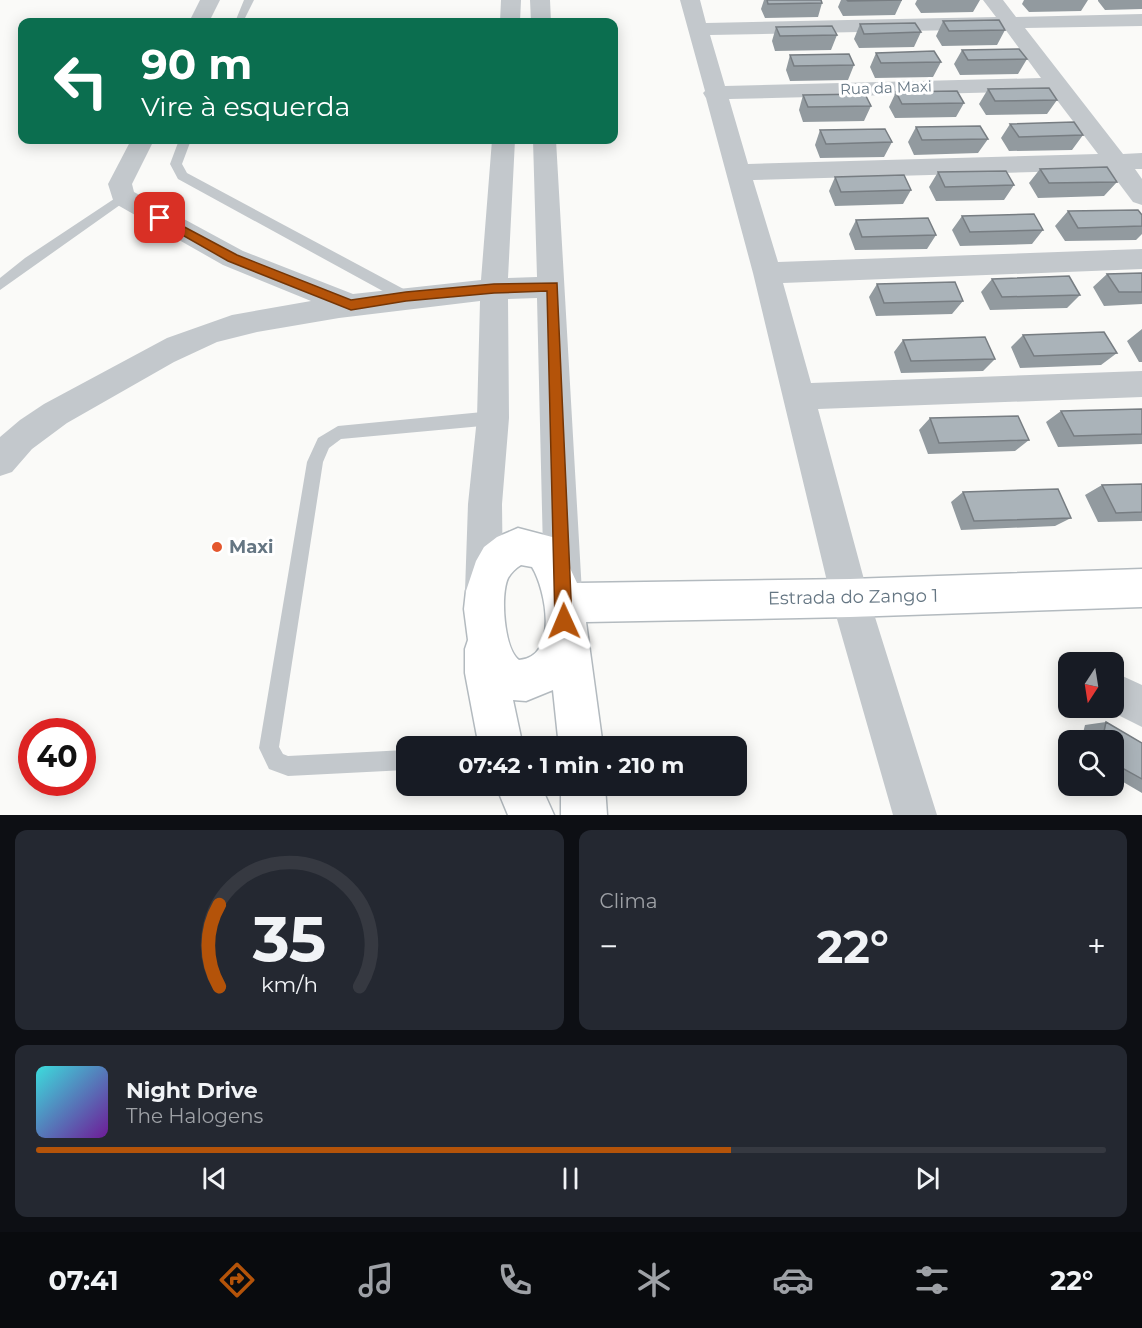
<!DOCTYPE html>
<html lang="pt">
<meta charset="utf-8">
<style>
:root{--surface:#171b24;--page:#242831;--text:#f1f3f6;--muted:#9ea1a6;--line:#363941;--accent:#b45309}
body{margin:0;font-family:Montserrat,sans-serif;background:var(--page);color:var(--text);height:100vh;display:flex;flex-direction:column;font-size:22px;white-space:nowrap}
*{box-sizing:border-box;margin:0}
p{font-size:20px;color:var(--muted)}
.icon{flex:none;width:33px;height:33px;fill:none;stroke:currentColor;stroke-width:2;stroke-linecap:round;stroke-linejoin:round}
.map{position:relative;height:815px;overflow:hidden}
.details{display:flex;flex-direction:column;gap:15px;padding:15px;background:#0d0f14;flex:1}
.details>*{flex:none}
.top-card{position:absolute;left:18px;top:18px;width:600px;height:126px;border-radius:12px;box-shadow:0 3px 15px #0003;background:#0b6e4f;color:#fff;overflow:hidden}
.needle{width:39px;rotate:192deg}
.tools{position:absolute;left:1058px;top:652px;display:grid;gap:12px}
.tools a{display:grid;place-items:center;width:66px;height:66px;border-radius:12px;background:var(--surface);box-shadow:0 3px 15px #0003;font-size:30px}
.speed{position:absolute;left:18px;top:718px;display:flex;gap:12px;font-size:30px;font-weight:700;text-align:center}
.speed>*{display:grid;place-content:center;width:78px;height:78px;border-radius:50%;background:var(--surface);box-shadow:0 3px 15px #0003;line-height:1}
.speed .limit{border:9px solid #d22;background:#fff;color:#111}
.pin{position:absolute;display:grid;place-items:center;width:51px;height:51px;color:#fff;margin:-26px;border-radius:12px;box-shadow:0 3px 9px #0006}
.me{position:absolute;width:66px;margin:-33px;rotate:359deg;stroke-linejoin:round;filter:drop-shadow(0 0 4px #0008)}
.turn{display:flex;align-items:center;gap:21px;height:126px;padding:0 24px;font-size:27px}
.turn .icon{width:78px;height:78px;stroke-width:2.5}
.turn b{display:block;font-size:42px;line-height:51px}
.big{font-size:45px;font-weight:700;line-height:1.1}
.details .card{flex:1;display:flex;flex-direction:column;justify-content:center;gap:9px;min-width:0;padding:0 21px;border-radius:12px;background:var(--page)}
.details .dial{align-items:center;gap:0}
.dial svg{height:156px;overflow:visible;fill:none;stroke:var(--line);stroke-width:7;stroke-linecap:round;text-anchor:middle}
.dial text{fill:var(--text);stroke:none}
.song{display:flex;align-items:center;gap:18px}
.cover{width:72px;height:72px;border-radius:9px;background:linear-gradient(135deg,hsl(180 70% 55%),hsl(280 70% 35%))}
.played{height:6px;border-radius:3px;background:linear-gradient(90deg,var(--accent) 65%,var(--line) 65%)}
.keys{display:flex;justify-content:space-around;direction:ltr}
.heat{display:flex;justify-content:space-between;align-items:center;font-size:33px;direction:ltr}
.details .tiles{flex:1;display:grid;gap:15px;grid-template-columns:1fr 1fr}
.card:last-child{grid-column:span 2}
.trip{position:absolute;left:396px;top:736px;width:351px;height:60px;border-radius:12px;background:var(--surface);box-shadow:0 3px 15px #0003;font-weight:700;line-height:60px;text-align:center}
.tabs{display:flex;height:96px;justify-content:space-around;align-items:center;background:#090b0e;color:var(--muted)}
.tabs .icon{width:42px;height:42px}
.tabs .selected{color:var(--accent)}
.tabs b{font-size:27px;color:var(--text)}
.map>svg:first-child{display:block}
</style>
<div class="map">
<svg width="1142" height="815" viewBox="0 0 1142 815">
<rect width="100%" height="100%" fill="#fafaf8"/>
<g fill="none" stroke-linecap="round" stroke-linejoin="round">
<defs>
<path id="secondary" d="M518 528 556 538 577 583 850 579 1142 569V607L850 617 586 622 603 747H559L553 690 526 701 513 700 523 747H479L465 673V649L468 640 464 609 466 591 476 561 484 547 497 537ZM521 565 532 567C546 590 559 657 519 660 504 649 500 595 508 578 511 573 516 568 521 565Z
M496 786H541L554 815H508Z
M561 786H605L607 815H561Z"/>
</defs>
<use href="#secondary" stroke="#b3babf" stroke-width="3"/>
<path fill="#c3c8cc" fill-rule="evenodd" d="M244 0H254L243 22H235Z
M179 140H191L182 164 187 173 411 293 413 297 411 301H401L178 179 170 164Z
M123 193 127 194V200L0 290V278L25 258Z
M493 411 498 413 501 418 498 423 493 425 341 439 329 448 323 462 279 747 283 754 288 756 406 750V770L288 776 269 769 259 748 307 462 318 438 338 426Z"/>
<path fill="#c3c8cc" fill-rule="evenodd" d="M200 0H220L209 22H189Z
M501 0H521L520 22H500Z
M530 0H550L551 22H531Z
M680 0H700L706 23 996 17 983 0H1003L1016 17 1142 14V26L1025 28 1123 154 1142 153V169H1135L1142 179V205L1133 202 1109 170 753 180 778 262 1142 249V269L783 283 811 383 1142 371V397L818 409 869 598 937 815H893L831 598 753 273 706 98 703 93 705 91ZM1005 29 1041 78 725 86 710 35ZM1050 91 1098 154 748 164 729 99Z
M131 140H154L132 184 134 192 243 251 353 294 481 280 492 140H515L508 278 537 277 533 140H556L582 593 576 606 563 612 550 606 544 593 537 298 508 299 509 418 502 504 503 591 497 604 484 610 471 604 465 591 468 504 477 418 480 301 339 318 257 332 217 342 174 362 67 423 32 449 12 472 0 476V437L20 420 44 404 167 338 232 315 311 301 223 265 114 203 108 184Z
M1118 674 1142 685V727L1104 708H1113V676Z"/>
<use href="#secondary" fill="#fff" fill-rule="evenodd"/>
</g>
<path fill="#929a9f" d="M764 0H821L822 3 818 17 765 18 761 9Z
M841 0H902L895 15 843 16 838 7Z
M917 0H980L973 12 921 13 915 4Z
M1024 0H1088L1081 11 1029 12 1022 4Z
M1098 0H1142V9L1105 10 1098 1Z
M943 21 1005 30 997 45 942 46 936 36Z
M860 24 921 32 914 47 859 48 854 39Z
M776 27 837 35 831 50 775 51 772 41Z
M962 50 1027 59 1018 74 960 75 954 64Z
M876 53 941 62 933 77 875 78 870 67Z
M790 55 854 65 848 80 790 81 786 70Z
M988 89 1057 100 1047 114 986 115 979 104Z
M896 92 964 103 956 117 895 118 889 107Z
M803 95 871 106 864 121 803 122 799 110Z
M1010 124 1083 135 1072 150 1009 151 1001 138Z
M916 127 988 139 978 153 914 155 908 142Z
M820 130 892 142 884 157 820 158 815 145Z
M1040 169 1117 182 1104 196 1038 198 1029 183Z
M938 172 1014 185 1004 200 936 201 929 187Z
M835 177 911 190 903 204 835 206 829 191Z
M1068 211 1142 215V234L1136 240 1065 241 1055 226Z
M962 216 1043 230 1032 244 960 246 952 230Z
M856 220 936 235 927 249 855 250 849 234Z
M1142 273V304L1104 306 1093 287 1107 274Z
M992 279 1080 295 1067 308 990 310 981 292Z
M877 284 963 301 952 314 876 316 869 297Z
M1142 329V362H1139L1127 341Z
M1023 335 1117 353 1101 365 1020 368 1011 347Z
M903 340 995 359 983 371 901 373 894 352Z
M1142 409V444L1058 447 1046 422 1061 411Z
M930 418 1029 440 1015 451 928 454 919 430Z
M1142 484V521L1098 522 1085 495 1102 485Z
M963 492 1071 518 1055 526 961 530 951 502Z
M1106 722 1142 743V793L1113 776V741H1081L1085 725Z"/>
<path fill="#aab3b9" stroke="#777d82" stroke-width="1.5" d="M767 0H821L822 3 768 4Z
M847 0H902L848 1Z
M999 20 1005 30 949 31 943 21Z
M915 23 921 32 864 34 860 24Z
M832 26 837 35 780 36 776 27Z
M1019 49 1027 59 968 60 962 50Z
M934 51 941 62 881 63 876 53Z
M849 54 854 65 794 66 790 55Z
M1049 88 1057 100 995 101 988 89Z
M957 91 964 103 902 104 896 92Z
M865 94 871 106 808 107 803 95Z
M1074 122 1083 135 1019 137 1010 124Z
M980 126 988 139 922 140 916 127Z
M885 129 892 142 826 144 820 130Z
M1107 167 1117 182 1049 183 1040 169Z
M1006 171 1014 185 945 187 938 172Z
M904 175 911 190 841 192 835 177Z
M1138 210 1142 215V226L1078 228 1068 211Z
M1034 214 1043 230 970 232 962 216Z
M928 218 936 235 862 237 856 220Z
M1142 273V292H1119L1107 274Z
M1069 276 1080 295 1002 297 992 279Z
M955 282 963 301 884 303 877 284Z
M1104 332 1117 353 1034 356 1023 335Z
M985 337 995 359 911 361 903 340Z
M1142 409V434L1074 436 1061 411Z
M1018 416 1029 440 939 443 930 418Z
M1142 484V512L1116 513 1102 485Z
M1058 489 1071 518 974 521 963 492Z
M1106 722 1142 743V779L1113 763V741H1102Z"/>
<path fill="#b45309" stroke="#753606" stroke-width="1.5" d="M160 214 237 255 351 300 406 292 494 284 557 283 572 621 569 627 564 630 558 627 555 621 547 291 494 293 406 301 351 310 228 261 156 220V215Z"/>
<circle fill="#e4572e" stroke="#fff" stroke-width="2" cx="217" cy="547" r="6"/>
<g text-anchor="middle" stroke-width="6" stroke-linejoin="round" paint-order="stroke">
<g font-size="15" fill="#657683" stroke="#fff">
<text transform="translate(886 88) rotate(-2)" y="5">Rua da Maxi</text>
</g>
<g font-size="18" font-weight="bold" fill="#657683" stroke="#fff" text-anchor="start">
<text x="229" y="553">Maxi</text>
</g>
<g font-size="18" fill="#657683" stroke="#fff">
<text transform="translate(853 597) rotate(-1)" y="6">Estrada do Zango 1</text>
</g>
</g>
</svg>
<div class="tools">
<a><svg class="needle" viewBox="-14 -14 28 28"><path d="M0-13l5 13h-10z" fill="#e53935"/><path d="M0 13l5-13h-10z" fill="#9ea1a6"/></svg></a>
<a><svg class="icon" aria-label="search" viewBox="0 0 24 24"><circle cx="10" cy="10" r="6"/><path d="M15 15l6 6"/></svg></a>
</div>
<div class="speed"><div class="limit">40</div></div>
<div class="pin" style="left:160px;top:218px;background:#d93025"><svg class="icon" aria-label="arrive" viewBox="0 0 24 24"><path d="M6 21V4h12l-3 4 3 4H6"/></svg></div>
<svg class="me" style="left:564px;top:621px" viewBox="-20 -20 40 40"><path d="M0-17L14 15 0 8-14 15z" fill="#b45309" stroke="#fff" stroke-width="4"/></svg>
<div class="trip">07:42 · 1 min · 210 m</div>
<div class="top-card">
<div class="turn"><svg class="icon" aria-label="left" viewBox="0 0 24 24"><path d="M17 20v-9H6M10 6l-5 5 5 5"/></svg><div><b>90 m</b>Vire à esquerda</div></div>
</div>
</div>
<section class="details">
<div class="tiles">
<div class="card dial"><svg viewBox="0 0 100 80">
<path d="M14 69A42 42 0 1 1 86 69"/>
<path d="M14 69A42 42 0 0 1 14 27" stroke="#b45309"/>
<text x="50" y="56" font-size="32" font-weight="700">35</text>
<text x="50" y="72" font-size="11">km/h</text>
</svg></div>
<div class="card"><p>Clima</p>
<div class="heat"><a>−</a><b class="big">22°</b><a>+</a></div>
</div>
<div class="card">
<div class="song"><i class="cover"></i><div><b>Night Drive</b><p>The Halogens</p></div></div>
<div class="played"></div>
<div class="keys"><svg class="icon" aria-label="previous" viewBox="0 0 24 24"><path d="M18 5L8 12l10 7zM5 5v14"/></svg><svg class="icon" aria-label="pause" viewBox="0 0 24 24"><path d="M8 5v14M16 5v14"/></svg><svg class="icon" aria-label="next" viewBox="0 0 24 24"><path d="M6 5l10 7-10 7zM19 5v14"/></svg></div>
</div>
</div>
</section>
<nav class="tabs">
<b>07:41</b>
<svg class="icon selected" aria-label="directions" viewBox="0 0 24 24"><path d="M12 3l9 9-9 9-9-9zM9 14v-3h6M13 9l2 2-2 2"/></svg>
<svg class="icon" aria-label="music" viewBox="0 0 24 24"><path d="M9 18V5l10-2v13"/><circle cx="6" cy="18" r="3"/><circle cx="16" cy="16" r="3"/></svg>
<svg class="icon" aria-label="phone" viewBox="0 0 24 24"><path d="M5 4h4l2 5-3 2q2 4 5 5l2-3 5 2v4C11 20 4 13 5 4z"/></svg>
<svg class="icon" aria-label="climate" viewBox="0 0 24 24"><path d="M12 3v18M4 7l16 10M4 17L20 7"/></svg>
<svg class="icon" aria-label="car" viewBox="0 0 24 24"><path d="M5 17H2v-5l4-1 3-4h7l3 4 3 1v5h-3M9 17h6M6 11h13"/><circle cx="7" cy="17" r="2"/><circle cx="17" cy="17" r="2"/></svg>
<svg class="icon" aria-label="filters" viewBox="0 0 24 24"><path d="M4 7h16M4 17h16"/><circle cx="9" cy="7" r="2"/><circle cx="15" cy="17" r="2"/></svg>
<b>22°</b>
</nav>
